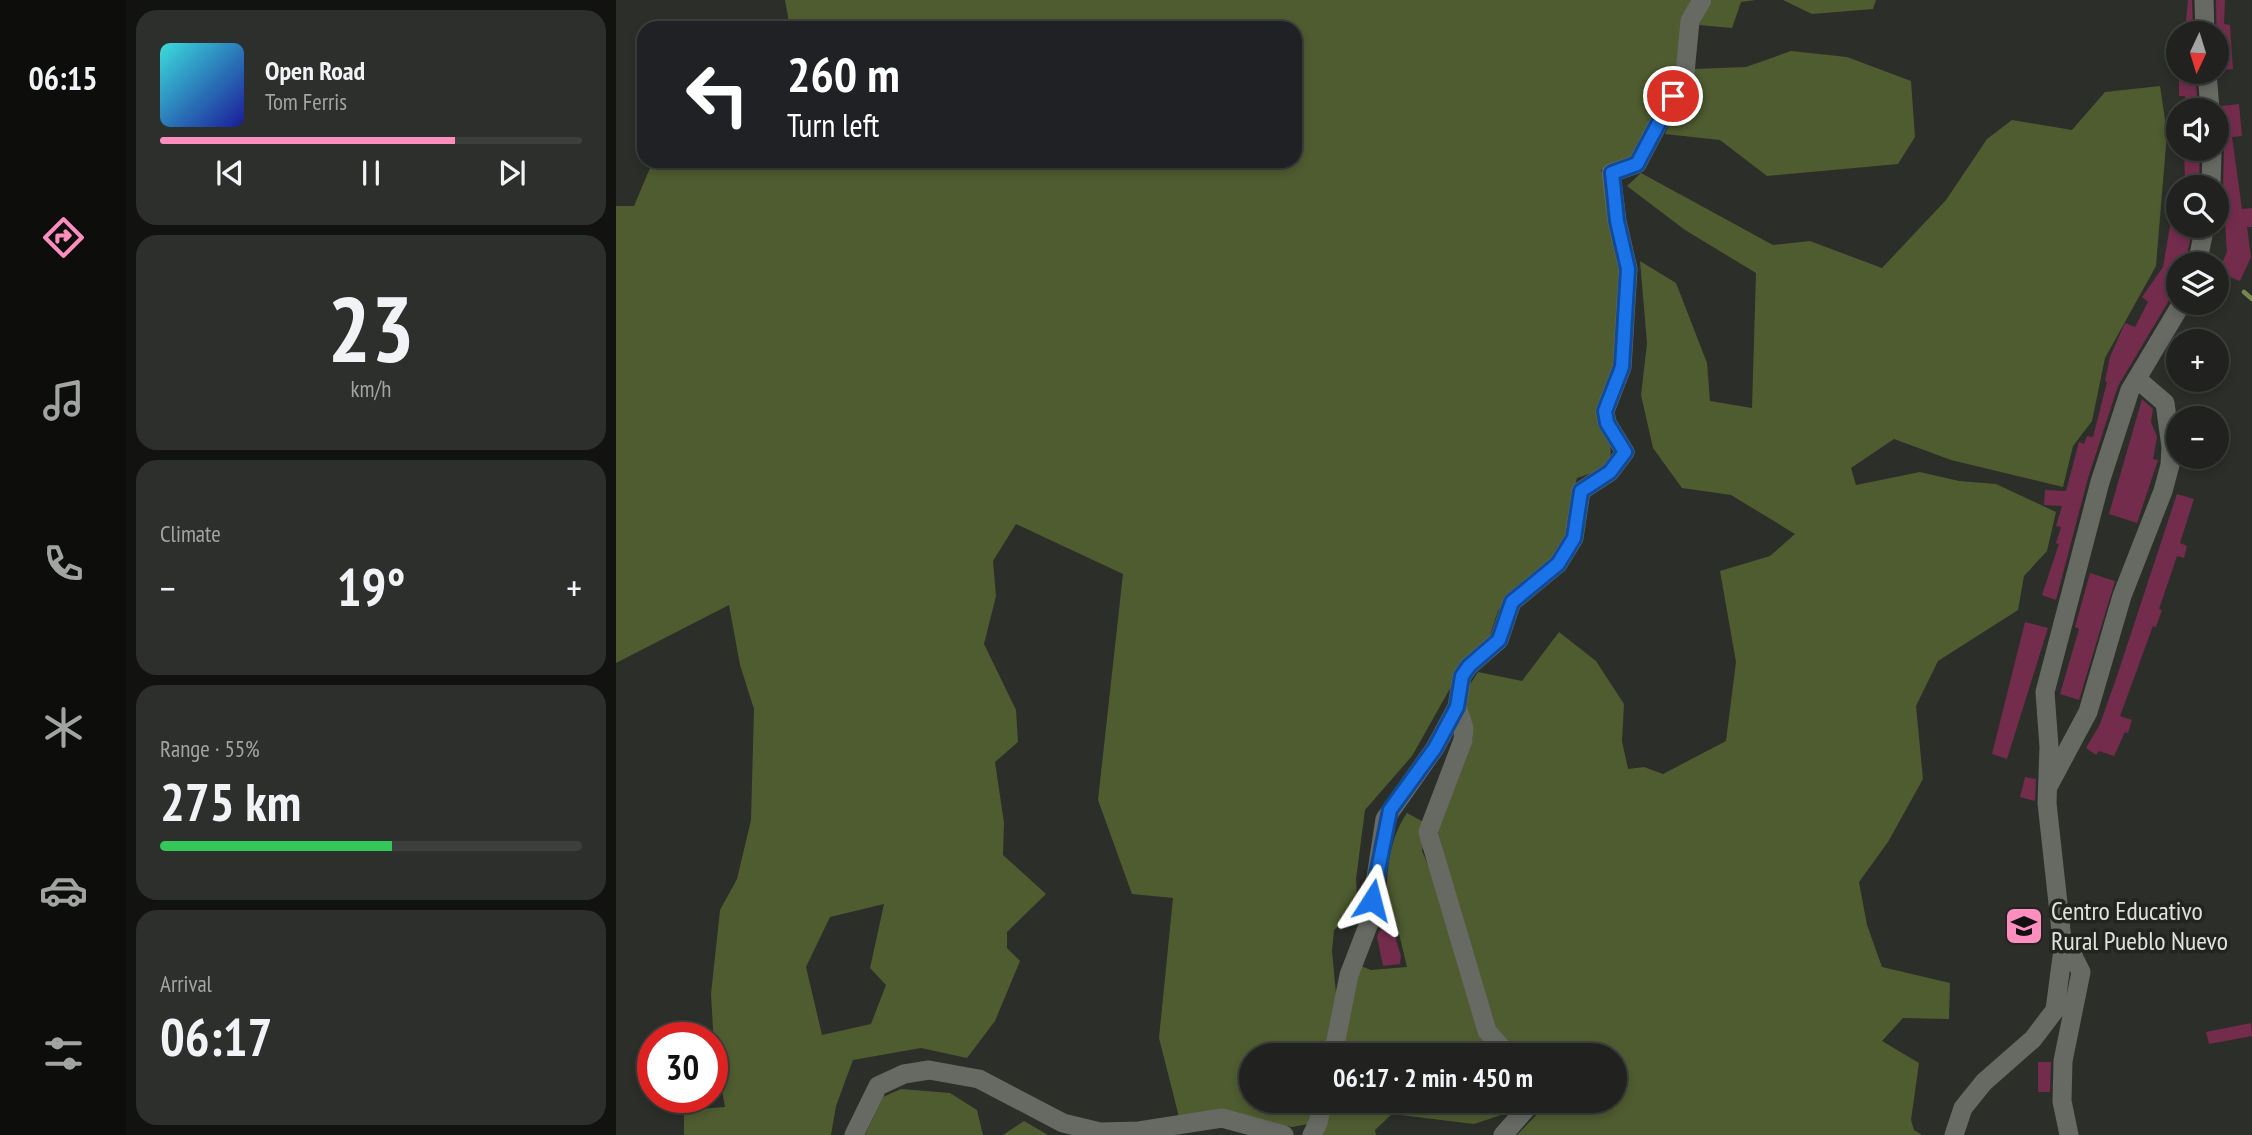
<!DOCTYPE html>
<meta charset="utf-8">
<style>
:root{--surface:#21221f;--page:#2d2f2c;--text:#f1f3f6;--muted:#a2a4a4;--line:#3e3f3d;--accent:#fe8ebd}
body{margin:0;font-family:"PT Sans Narrow",sans-serif;background:var(--page);color:var(--text);height:100vh;display:flex;flex-direction:column;font-size:26px;white-space:nowrap}
*{box-sizing:border-box;margin:0}
p{font-size:23px;color:var(--muted)}
.icon{flex:none;width:38px;height:38px;fill:none;stroke:currentColor;stroke-width:2;stroke-linecap:round;stroke-linejoin:round}
.map{position:relative;flex:1;overflow:hidden}
.sheet{display:flex;flex-direction:column;gap:10px;padding:10px;background:#121311;width:490px}
.sheet>*{flex:none}
.hud{position:absolute;left:21px;top:21px;width:665px;height:147px;border-radius:21px;box-shadow:0 4px 10px #0003,0 0 0 2px var(--line);background:#202124;color:#fff;overflow:hidden}
.needle{width:46px;rotate:184deg}
.tools{position:absolute;left:1550px;top:21px;display:grid;gap:14px}
.tools a{display:grid;place-items:center;width:63px;height:63px;border-radius:50%;background:var(--surface);box-shadow:0 4px 10px #0003,0 0 0 2px var(--line);font-size:35px}
.speed{position:absolute;left:21px;top:1022px;display:flex;gap:14px;font-size:35px;font-weight:700;text-align:center}
.speed>*{display:grid;place-content:center;width:91px;height:91px;border-radius:50%;background:var(--surface);box-shadow:0 4px 10px #0003,0 0 0 2px var(--line);line-height:1}
.speed .limit{border:10px solid #d22;background:#fff;color:#111}
.pin{position:absolute;display:grid;place-items:center;width:60px;height:60px;color:#fff;margin:-30px;border:4px solid #fff;border-radius:50%;box-shadow:0 2px 7px #0007}
.me{position:absolute;width:77px;margin:-38px;rotate:9deg;stroke-linejoin:round;filter:drop-shadow(0 0 5px #0008)}
.turn{display:flex;align-items:center;gap:24px;height:147px;padding:0 35px;font-size:32px}
.turn .icon{width:91px;height:91px;stroke-width:2.5}
.turn b{display:block;font-size:49px;line-height:60px}
.big{font-size:52px;font-weight:700;line-height:1.1}
.sheet .card{flex:1;display:flex;flex-direction:column;justify-content:center;gap:10px;min-width:0;padding:0 24px;border-radius:21px;background:var(--page)}
.sheet .dial{align-items:center;gap:0}
.dial b{font-size:91px;line-height:1}
.song{display:flex;align-items:center;gap:21px}
.cover{width:84px;height:84px;border-radius:10px;background:linear-gradient(135deg,hsl(180 70% 55%),hsl(240 70% 35%))}
.played{height:7px;border-radius:4px;background:linear-gradient(90deg,var(--accent) 70%,var(--line) 70%)}
.keys{display:flex;justify-content:space-around;direction:ltr}
.heat{display:flex;justify-content:space-between;align-items:center;font-size:38px;direction:ltr}
.charge{height:10px;border-radius:5px;background:linear-gradient(90deg,#34c759 55%,var(--line) 0)}
.trip{position:absolute;left:623px;top:1043px;width:388px;height:70px;border-radius:35px;background:var(--surface);box-shadow:0 4px 10px #0003,0 0 0 2px var(--line);font-weight:700;line-height:70px;text-align:center}
main{display:flex;flex:1;min-height:0}
.tab-bar{display:flex;flex-direction:column;width:126px;justify-content:space-around;align-items:center;background:#0d0e0c;color:var(--muted)}
.tab-bar .icon{width:49px;height:49px}
.tab-bar .active{color:var(--accent)}
.tab-bar b{font-size:32px;color:var(--text)}
.map>svg:first-child{display:block}
</style>
<main>
<nav class="tab-bar">
<b>06:15</b>
<svg class="icon active" aria-label="directions" viewBox="0 0 24 24"><path d="M12 3l9 9-9 9-9-9zM9 14v-3h6M13 9l2 2-2 2"/></svg>
<svg class="icon" aria-label="music" viewBox="0 0 24 24"><path d="M9 18V5l10-2v13"/><circle cx="6" cy="18" r="3"/><circle cx="16" cy="16" r="3"/></svg>
<svg class="icon" aria-label="phone" viewBox="0 0 24 24"><path d="M5 4h4l2 5-3 2q2 4 5 5l2-3 5 2v4C11 20 4 13 5 4z"/></svg>
<svg class="icon" aria-label="climate" viewBox="0 0 24 24"><path d="M12 3v18M4 7l16 10M4 17L20 7"/></svg>
<svg class="icon" aria-label="car" viewBox="0 0 24 24"><path d="M5 17H2v-5l4-1 3-4h7l3 4 3 1v5h-3M9 17h6M6 11h13"/><circle cx="7" cy="17" r="2"/><circle cx="17" cy="17" r="2"/></svg>
<svg class="icon" aria-label="filters" viewBox="0 0 24 24"><path d="M4 7h16M4 17h16"/><circle cx="9" cy="7" r="2"/><circle cx="15" cy="17" r="2"/></svg>
</nav>
<section class="sheet">
<div class="card">
<div class="song"><i class="cover"></i><div><b>Open Road</b><p>Tom Ferris</p></div></div>
<div class="played"></div>
<div class="keys"><svg class="icon" aria-label="previous" viewBox="0 0 24 24"><path d="M18 5L8 12l10 7zM5 5v14"/></svg><svg class="icon" aria-label="pause" viewBox="0 0 24 24"><path d="M8 5v14M16 5v14"/></svg><svg class="icon" aria-label="next" viewBox="0 0 24 24"><path d="M6 5l10 7-10 7zM19 5v14"/></svg></div>
</div>
<div class="card dial"><b>23</b><p>km/h</p></div>
<div class="card"><p>Climate</p>
<div class="heat"><a>−</a><b class="big">19°</b><a>+</a></div>
</div>
<div class="card"><p>Range · 55%</p><b class="big">275 km</b><div class="charge"></div></div>
<div class="card"><p>Arrival</p><b class="big">06:17</b></div>
</section>
<div class="map">
<svg width="1636" height="1135" viewBox="0 0 1636 1135">
<rect width="100%" height="100%" fill="#2c2e29"/>
<path fill="#4e5c30" fill-rule="evenodd" d="M169 0H1079L1063 71 1018 159 985 170 994 233 1010 269 1001 306 994 467 961 478 953 509 955 533 940 563 895 592 882 611 871 644 845 669 796 756 749 810 740 879 742 908 718 930 716 951 721 1005 712 1055H635V1101H705L692 1124 676 1127 621 1115 563 1117 543 1038 557 898 516 894 482 800 507 574 400 524 377 561 380 596 368 644 400 710 402 742 379 762 388 823 387 855 430 894 391 932V948L404 961 379 1021 351 1058 305 1048 237 1060 220 1106 215 1135H68V1110L109 1107 98 1046 95 994 104 910 121 879 135 820 138 709 124 665 113 605 0 663V206H18L37 161H679V28H174ZM268 904 254 968 270 985 255 1024 206 1035 190 967 214 917Z
M1096 0H1140L1125 2 1116 28 1083 25Z
M1167 0H1260L1257 9 1196 14Z
M1175 51 1231 57 1295 81 1299 137 1282 164 1151 176 1104 140 1049 134 1078 69 1130 67Z
M1544 86 1551 133 1540 266 1489 358 1476 421 1457 446 1447 487 1335 460 1278 439 1235 468 1240 485 1304 472 1343 481 1380 484 1440 512 1431 551 1408 576 1402 610 1322 661 1300 706 1307 779 1272 842 1243 882 1251 925 1266 967 1334 983 1333 1019 1287 1018 1266 1041 1303 1063 1295 1120 1298 1130 1306 1135H901L928 1107 929 1101H999V1055H898L873 1024 820 824 857 738 848 694 862 672 906 681 943 632 980 661 1008 704 1006 741 1012 769 1028 767 1047 774 1110 741 1120 662 1104 571 1154 556 1179 534 1115 495 1066 488 1037 448 1025 395 1031 343 1024 261 1060 283 1091 363 1094 401 1136 408 1140 273 1069 230 1011 186 1025 173 1157 245 1194 241 1266 268 1330 200 1371 139 1396 120 1456 130 1489 92Z
M791 813 811 824 806 851 827 899 868 1041 879 1055H723L738 980 745 966 755 970 791 967 781 925 771 923C770 885 769 845 791 813Z
M285 1089 334 1093 361 1110 367 1135H249L267 1097Z
M715 1101H910L909 1107 858 1124 776 1114 759 1130 760 1135H707Z
M408 1121 432 1135H387Z"/>
<g fill="none" stroke-linecap="round" stroke-linejoin="round">
<path stroke="#78874b" stroke-width="4.5" d="M1628 292 1636 299"/>
</g>
<path fill="#742c4d" d="M1572 0H1576L1577 33H1569Z
M1600 0H1609L1608 24 1614 25 1617 69 1603 70 1601 65Z
M1563 72H1579L1582 110H1570L1569 96H1563Z
M1623 104 1626 136 1616 137 1626 209 1636 208V227H1631L1635 257 1624 281 1602 272 1611 252 1607 190 1608 149 1603 139 1601 121 1606 106Z
M1568 149H1584L1583 187H1572V181H1569Z
M1554 226H1577L1569 264H1563V292L1555 297 1502 386 1472 478 1440 600 1426 595 1443 544 1440 543 1445 527 1440 526 1446 506 1428 505 1429 490 1450 491 1463 442 1468 444 1471 436 1477 437 1491 382 1489 381 1494 357 1509 323 1519 327 1532 302 1526 297 1547 267Z
M1526 399 1537 409 1535 422 1541 437 1537 459 1542 460 1521 523 1493 514Z
M1561 494 1578 499 1564 543 1571 546 1568 558 1561 556 1543 609 1546 610 1540 627 1537 626 1504 716 1516 720 1512 733 1509 732 1498 756 1483 751 1480 755 1470 748 1484 724 1501 676Z
M1474 573 1499 581 1463 700 1444 694 1463 629 1459 627Z
M1409 622 1432 628 1391 759 1376 754Z
M1409 777 1420 779 1419 801 1404 797Z
M776 927 785 956 784 964 767 966 761 937 763 931Z
M1635 1023 1636 1036 1593 1044 1590 1032Z
M1422 1062H1435L1434 1092H1422Z"/>
<g fill="none" stroke-linecap="round" stroke-linejoin="round">
<path stroke="#676963" stroke-width="19" d="M1588 0 1589 33
M1591 72 1594 110
M1595 187 1596 149
M1581 264 1589 226
M841 707 848 728 847 740 812 832 871 1031 892 1055
M1433 785 1472 712 1506 596 1547 491 1554 465 1555 447 1549 403 1521 379
M1447 949 1456 954 1465 972 1447 1061 1446 1101 1453 1135
M717 1055 733 975 753 923 769 819 819 748 841 707 846 676 853 666 883 640 896 602 942 564 958 538 965 491 994 472 1009 452 991 423 989 411 1006 367 1012 269 1001 221 995 173 1021 164 1069 73 1074 21 1086 0
M238 1135 262 1086 288 1074 313 1070 363 1079 447 1123 484 1132 523 1131 606 1118 668 1135
M696 1135 702 1123 707 1101
M887 1135 917 1101
M1338 1135 1347 1108 1368 1082 1417 1039 1439 1010 1447 949 1431 803 1433 747 1429 692 1484 482 1514 390 1566 303"/>
</g>
<g fill="none" stroke-linecap="round" stroke-linejoin="round">
<defs>
<path id="route" d="M756 900 774 810 819 748 841 707 846 676 853 666 883 640 896 602 942 564 958 538 965 491 994 472 1009 452 991 423 989 411 1006 367 1012 269 1001 221 996 173 1021 164 1057 96"/>
</defs>
<use href="#route" stroke="#114b97" stroke-width="18"/>
<use href="#route" stroke="#1a73e8" stroke-width="12"/>
</g>
<defs>
<symbol id="school-square" viewBox="-11 -11 22 22"><rect x="-9" y="-9" width="18" height="18" rx="4" fill="#fe8ebd" stroke="#22241f"/><path d="M0-5L7-2L0 1L-7-2ZM-4 1L0 2.5L4 1V4Q0 6-4 4Z" fill="#111"/></symbol>
</defs>
<g fill-rule="evenodd">
<use href="#school-square" x="1386" y="904" width="44" height="44"/>
</g>
<g text-anchor="middle" stroke-width="7" stroke-linejoin="round" paint-order="stroke">
<g font-size="26" fill="#dfe1dd" stroke="#22241f" text-anchor="start">
<text x="1435" y="920">Centro Educativo<tspan x="1435" dy="30">Rural Pueblo Nuevo</tspan></text>
</g>
</g>
</svg>
<div class="tools">
<a><svg class="needle" viewBox="-14 -14 28 28"><path d="M0-13l5 13h-10z" fill="#e53935"/><path d="M0 13l5-13h-10z" fill="#a2a4a4"/></svg></a>
<a><svg class="icon" aria-label="sound" viewBox="0 0 24 24"><path d="M4 9h4l5-4v14l-5-4H4zM17 9q2 3 0 6"/></svg></a>
<a><svg class="icon" aria-label="search" viewBox="0 0 24 24"><circle cx="10" cy="10" r="6"/><path d="M15 15l6 6"/></svg></a>
<a><svg class="icon" aria-label="layers" viewBox="0 0 24 24"><path d="M12 4l9 5-9 5-9-5zM3 14l9 5 9-5"/></svg></a>
<a>+</a>
<a>−</a>
</div>
<div class="speed"><div class="limit">30</div></div>
<div class="pin" style="left:1057px;top:96px;background:#d93025"><svg class="icon" aria-label="arrive" viewBox="0 0 24 24"><path d="M6 21V4h12l-3 4 3 4H6"/></svg></div>
<svg class="me" style="left:756px;top:900px" viewBox="-20 -20 40 40"><path d="M0-17L14 15 0 8-14 15z" fill="#1a73e8" stroke="#fff" stroke-width="4"/></svg>
<div class="trip">06:17 · 2 min · 450 m</div>
<div class="hud">
<div class="turn"><svg class="icon" aria-label="left" viewBox="0 0 24 24"><path d="M17 20v-9H6M10 6l-5 5 5 5"/></svg><div><b>260 m</b>Turn left</div></div>
</div>
</div>
</main>
